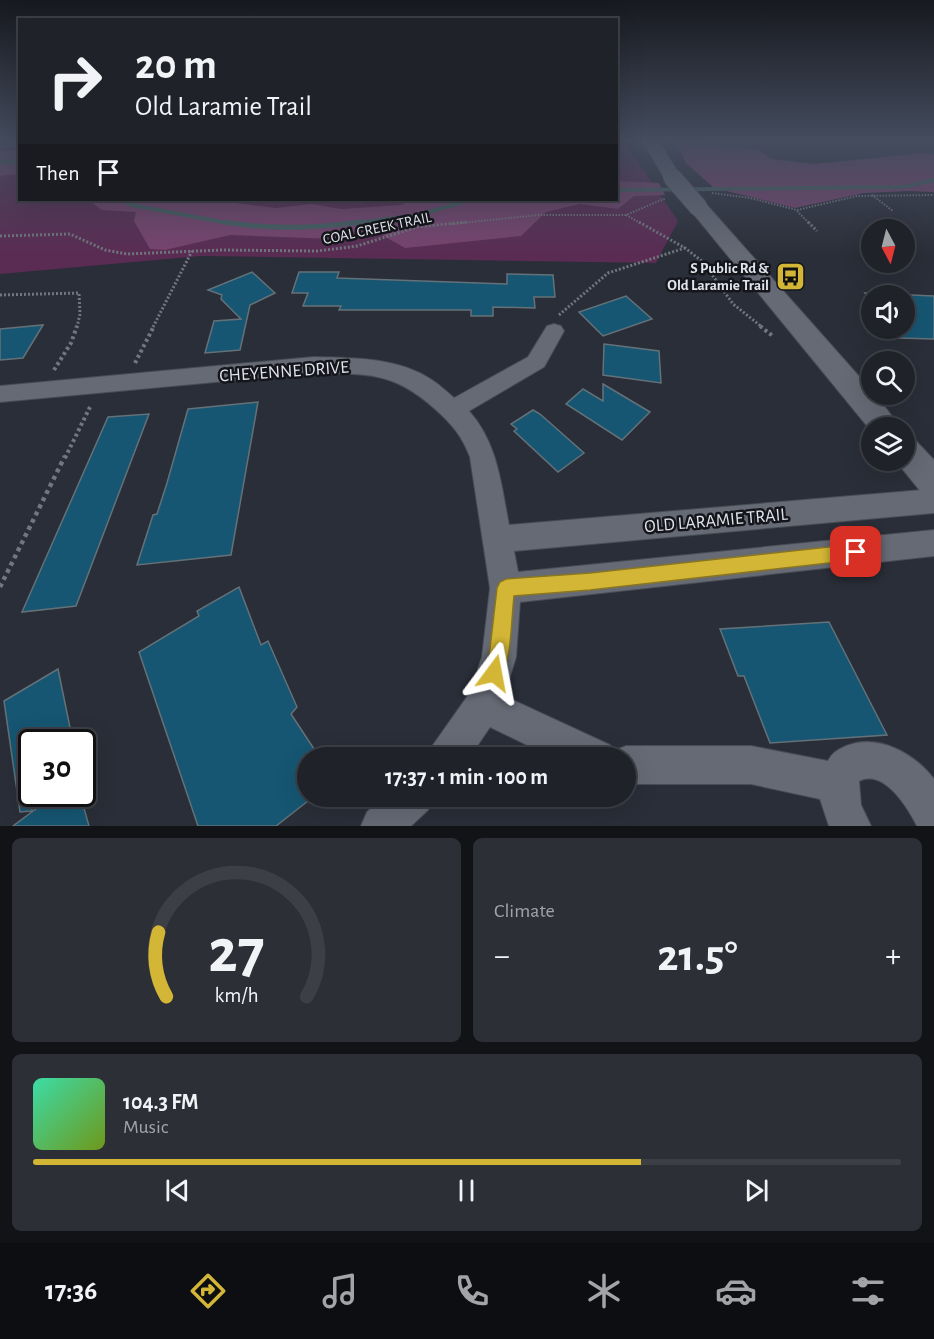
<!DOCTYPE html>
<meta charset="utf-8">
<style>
:root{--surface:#20222a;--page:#2d2f36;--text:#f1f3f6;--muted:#a2a4a8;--line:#3d3f47;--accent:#d3b635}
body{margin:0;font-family:"Alegreya Sans",sans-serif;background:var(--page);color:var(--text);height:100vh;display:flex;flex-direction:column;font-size:22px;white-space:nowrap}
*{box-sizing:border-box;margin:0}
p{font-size:20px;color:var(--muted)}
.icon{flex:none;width:33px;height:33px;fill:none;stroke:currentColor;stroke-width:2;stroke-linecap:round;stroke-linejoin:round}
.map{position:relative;height:826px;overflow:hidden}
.details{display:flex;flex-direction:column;gap:12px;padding:12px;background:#121317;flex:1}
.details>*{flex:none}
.top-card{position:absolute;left:18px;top:18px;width:600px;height:183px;border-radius:0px;box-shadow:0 6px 24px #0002,0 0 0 2px var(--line);background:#20222a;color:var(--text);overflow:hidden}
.needle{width:39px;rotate:173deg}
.controls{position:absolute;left:861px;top:219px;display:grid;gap:12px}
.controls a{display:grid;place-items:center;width:54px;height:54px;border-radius:50%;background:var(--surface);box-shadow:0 6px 24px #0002,0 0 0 2px var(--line);font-size:30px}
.speed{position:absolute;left:18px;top:729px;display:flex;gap:12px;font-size:30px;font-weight:700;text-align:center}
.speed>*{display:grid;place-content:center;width:78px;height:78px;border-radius:50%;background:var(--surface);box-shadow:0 6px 24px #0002,0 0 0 2px var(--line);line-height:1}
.speed .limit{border:3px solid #111;border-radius:9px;background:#fff;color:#111}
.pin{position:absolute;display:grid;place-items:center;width:51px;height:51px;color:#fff;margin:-26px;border-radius:12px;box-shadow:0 3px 9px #0006}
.me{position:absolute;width:66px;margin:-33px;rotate:13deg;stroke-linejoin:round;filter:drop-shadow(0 0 4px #0008)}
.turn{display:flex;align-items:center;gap:21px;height:126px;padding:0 18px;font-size:27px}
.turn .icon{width:78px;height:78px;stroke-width:2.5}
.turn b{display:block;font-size:42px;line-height:51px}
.then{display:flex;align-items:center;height:57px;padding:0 18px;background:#0003;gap:12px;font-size:22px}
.big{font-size:45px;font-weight:700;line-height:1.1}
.details .tile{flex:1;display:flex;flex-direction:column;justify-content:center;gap:9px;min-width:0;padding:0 21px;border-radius:9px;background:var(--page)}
.details .dial{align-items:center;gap:0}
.dial svg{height:156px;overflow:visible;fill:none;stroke:var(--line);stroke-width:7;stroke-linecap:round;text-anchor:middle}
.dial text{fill:var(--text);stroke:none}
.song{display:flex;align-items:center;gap:18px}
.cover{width:72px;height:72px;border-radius:9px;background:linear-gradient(135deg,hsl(160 70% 55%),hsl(80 70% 35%))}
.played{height:6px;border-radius:3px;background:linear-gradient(90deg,var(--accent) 70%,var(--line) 70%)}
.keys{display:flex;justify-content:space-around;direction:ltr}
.heat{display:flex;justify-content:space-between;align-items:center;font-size:33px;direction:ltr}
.details .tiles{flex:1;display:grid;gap:12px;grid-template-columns:1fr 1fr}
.tile:last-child{grid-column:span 2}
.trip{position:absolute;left:297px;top:747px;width:339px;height:60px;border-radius:30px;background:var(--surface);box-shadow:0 6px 24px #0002,0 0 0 2px var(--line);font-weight:700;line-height:60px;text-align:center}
.tabs{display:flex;height:96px;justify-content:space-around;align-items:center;background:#0d0e11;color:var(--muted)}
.tabs .icon{width:42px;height:42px}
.tabs .active{color:var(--accent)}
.tabs b{font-size:27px;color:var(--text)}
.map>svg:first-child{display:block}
</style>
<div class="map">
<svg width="934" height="826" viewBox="0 0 934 826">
<rect width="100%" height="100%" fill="#2a2e38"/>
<path fill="#5a2b53" d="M0 140H19L20 200H616L617 140H623L678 221 656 263 201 256 0 274Z"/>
<path fill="#78436f" d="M693 140 717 147 756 149 772 159 814 164 923 153 934 154V192L908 191 864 193 795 208 714 188 686 163 676 143Z
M0 151H19V174L0 176Z
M617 181 659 183 665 195 634 196 618 209 580 204 546 212 521 236 405 248 375 231 349 232 336 239 230 235 165 250 150 249 134 221 136 212 101 210 90 200H210L276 208 312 204 341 209 401 205 412 200H616Z"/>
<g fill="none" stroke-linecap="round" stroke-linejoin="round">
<path stroke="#465e61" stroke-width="4" d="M0 161 20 162
M616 190 904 187 934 180
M120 200 132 205 233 224
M349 224 418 215 470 200"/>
<path stroke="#465e61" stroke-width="5" d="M225 222C269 230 316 228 361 222"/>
</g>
<path fill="#165672" stroke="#647178" stroke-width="1.5" d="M252 272 275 293 250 305 240 350 205 353 214 321 241 319 221 299 222 295 208 290Z
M299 272H339L337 278 507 284V274L553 275 555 297H534L535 308 493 307V316H471V310H339L341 306H303L308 293H292Z
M865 293 934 296V339L898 338 892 328H904V296H872V301Z
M626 296 652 319 603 336 579 312Z
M43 325 23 358 0 360V329Z
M604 344 659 351 661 383 603 375Z
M603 384 650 412 622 440 566 404 583 389 603 401Z
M258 402 231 555 137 565 153 515 157 514 167 483 188 409Z
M533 410 540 414 584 453 558 472 514 431 517 429 511 424Z
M149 414 76 606 22 612 108 417Z
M239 587 261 645 268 641 297 707 291 714 320 758H308V801L276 826H198L139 652 199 616 197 611Z
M829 622 887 735 770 743 744 676H738L720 629Z
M58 669 73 742H32V811L20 812 4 701Z
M56 794H80L89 826H13Z"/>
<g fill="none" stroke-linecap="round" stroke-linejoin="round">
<defs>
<path id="minor" d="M554 324 561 326 564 331 544 367 469 411C498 444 501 484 509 525L934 489V513L514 551 518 572 934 530V556L520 602 516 657 504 696 610 745 613 751 626 746H751L828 761C832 753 837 750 846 746 878 733 914 753 934 779V826H917C908 808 884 768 859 781L861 805 871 826H829L820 799 751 784H626V758H554L490 727 469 758H427L433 745 469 694 482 657 490 588 470 457C462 436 452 424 435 409 393 371 367 374 314 373L0 402V386L314 357C353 358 398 357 432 380 440 385 447 392 454 398L528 357 547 326Z
M384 796H434L428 810 411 826H361L367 812Z"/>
<path id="tertiary" d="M642 140H658L681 177 678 181H666Z
M699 202 706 204 872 391V394H875L901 428H872V432L692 212 689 208 692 204Z
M904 436 915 440 934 460V497L922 493 895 460H904Z"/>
</defs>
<use href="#minor" stroke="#484c54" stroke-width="2"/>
<use href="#tertiary" stroke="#484c54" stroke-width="2"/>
<path stroke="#72767e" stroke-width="2" stroke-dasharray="1.5 1.5" stroke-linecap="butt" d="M712 193 750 198 797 210 857 196 934 195
M872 195 893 211
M797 211 810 224
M626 215 642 224
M451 224 539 215H626L666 198"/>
<path stroke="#72767e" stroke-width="3" stroke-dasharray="2 2" stroke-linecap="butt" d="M639 222 685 248 703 262 733 304 762 327
M808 222 817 231
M0 236 70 234 105 250 127 254 222 250 317 251 357 246 417 227 466 222
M0 295 79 293 80 314 77 327
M559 315 608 273 685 248
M153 327 192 251"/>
<path stroke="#72767e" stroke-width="4" stroke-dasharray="3 3" stroke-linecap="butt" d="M760 326 774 337
M135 363 154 326
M54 370 71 343 77 326
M65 458 90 407"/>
<path stroke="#72767e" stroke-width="4.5" stroke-dasharray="4 4" stroke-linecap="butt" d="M0 587 65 456"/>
<use href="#minor" fill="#656a75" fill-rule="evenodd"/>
<use href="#tertiary" fill="#656a75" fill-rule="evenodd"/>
<defs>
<path id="tertiary-bridge" d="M672 177 699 208"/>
</defs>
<use href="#tertiary-bridge" stroke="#484c54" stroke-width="20" stroke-linecap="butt"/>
<use href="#tertiary-bridge" stroke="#656a75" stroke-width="18"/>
</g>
<linearGradient id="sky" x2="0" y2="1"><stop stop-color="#17191f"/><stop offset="0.55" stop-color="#444c5e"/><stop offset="1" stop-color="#444c5e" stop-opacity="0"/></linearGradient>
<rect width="934" height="256" fill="url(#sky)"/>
<path fill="#d3b635" stroke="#897622" stroke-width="1.5" d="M856 544 862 547 864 552 862 558 856 560 590 590 514 596C511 624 512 653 501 680L494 683 487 680 484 673 489 657 497 588 500 582 506 579 590 573Z"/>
<defs>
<symbol id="bus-square" viewBox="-11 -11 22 22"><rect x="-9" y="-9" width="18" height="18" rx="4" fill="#d3b635" stroke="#14161b"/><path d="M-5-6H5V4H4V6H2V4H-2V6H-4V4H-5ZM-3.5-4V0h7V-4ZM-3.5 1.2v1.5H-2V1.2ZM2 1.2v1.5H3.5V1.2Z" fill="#111"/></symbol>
</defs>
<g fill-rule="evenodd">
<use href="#bus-square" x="774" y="260" width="33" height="33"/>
</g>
<g text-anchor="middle" stroke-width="5" stroke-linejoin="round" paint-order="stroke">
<g font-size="15" fill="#e1e4ea" stroke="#14161b">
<text transform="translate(377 228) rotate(-12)" y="5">COAL CREEK TRAIL</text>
</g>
<g font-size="15" font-weight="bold" fill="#e1e4ea" stroke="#14161b" text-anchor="end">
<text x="769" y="273">S Public Rd &amp;<tspan x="769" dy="17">Old Laramie Trail</tspan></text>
</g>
<g font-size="18" fill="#e1e4ea" stroke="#14161b">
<text transform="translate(284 371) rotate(-4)" y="6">CHEYENNE DRIVE</text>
<text transform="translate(716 520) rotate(-5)" y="6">OLD LARAMIE TRAIL</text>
</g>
</g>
</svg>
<div class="controls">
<a><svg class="needle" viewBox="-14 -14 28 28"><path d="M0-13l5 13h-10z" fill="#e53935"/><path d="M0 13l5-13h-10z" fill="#a2a4a8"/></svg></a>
<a><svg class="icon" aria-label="sound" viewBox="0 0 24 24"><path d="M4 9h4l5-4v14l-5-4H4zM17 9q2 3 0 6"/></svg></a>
<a><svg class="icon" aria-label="search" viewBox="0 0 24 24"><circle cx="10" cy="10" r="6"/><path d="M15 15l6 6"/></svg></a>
<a><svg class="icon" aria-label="layers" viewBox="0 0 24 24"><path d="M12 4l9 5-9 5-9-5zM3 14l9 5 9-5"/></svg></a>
</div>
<div class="speed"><div class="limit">30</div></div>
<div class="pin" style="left:856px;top:552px;background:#d93025"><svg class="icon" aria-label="arrive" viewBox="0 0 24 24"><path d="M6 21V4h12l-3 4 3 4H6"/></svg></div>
<svg class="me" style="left:494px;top:673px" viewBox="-20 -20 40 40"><path d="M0-17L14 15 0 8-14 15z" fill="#d3b635" stroke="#fff" stroke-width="4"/></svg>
<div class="trip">17:37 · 1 min · 100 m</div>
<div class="top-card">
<div class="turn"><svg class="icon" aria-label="right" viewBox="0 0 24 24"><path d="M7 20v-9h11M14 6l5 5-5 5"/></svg><div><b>20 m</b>Old Laramie Trail</div></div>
<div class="then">Then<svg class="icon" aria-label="arrive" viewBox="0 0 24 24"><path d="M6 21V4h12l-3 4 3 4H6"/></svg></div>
</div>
</div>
<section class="details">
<div class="tiles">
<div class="tile dial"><svg viewBox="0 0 100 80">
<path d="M14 69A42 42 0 1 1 86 69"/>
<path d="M14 69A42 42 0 0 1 10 36" stroke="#d3b635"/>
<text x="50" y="56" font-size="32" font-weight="700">27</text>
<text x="50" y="72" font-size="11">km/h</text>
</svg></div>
<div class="tile"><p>Climate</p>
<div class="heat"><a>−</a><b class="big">21.5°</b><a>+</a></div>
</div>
<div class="tile">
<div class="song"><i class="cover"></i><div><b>104.3 FM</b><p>Music</p></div></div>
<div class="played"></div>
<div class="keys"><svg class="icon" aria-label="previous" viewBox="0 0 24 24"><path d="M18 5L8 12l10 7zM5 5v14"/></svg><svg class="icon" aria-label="pause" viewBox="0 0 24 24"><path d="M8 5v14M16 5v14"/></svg><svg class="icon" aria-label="next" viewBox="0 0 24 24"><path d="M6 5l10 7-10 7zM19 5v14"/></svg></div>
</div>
</div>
</section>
<nav class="tabs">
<b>17:36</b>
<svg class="icon active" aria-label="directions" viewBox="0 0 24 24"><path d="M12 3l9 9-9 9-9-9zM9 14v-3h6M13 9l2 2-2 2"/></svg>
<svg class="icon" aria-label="music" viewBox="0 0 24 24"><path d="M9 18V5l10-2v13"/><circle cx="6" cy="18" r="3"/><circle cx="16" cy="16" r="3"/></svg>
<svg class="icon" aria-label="phone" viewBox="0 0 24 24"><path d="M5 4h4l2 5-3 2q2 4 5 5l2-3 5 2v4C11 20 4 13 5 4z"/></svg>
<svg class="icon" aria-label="climate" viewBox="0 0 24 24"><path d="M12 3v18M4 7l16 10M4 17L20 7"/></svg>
<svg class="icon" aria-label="car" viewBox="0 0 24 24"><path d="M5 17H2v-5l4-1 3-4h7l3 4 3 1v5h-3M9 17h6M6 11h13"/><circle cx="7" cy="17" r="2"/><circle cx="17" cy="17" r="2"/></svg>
<svg class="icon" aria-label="filters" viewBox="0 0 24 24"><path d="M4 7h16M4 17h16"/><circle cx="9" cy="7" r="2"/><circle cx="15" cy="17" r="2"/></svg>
</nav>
